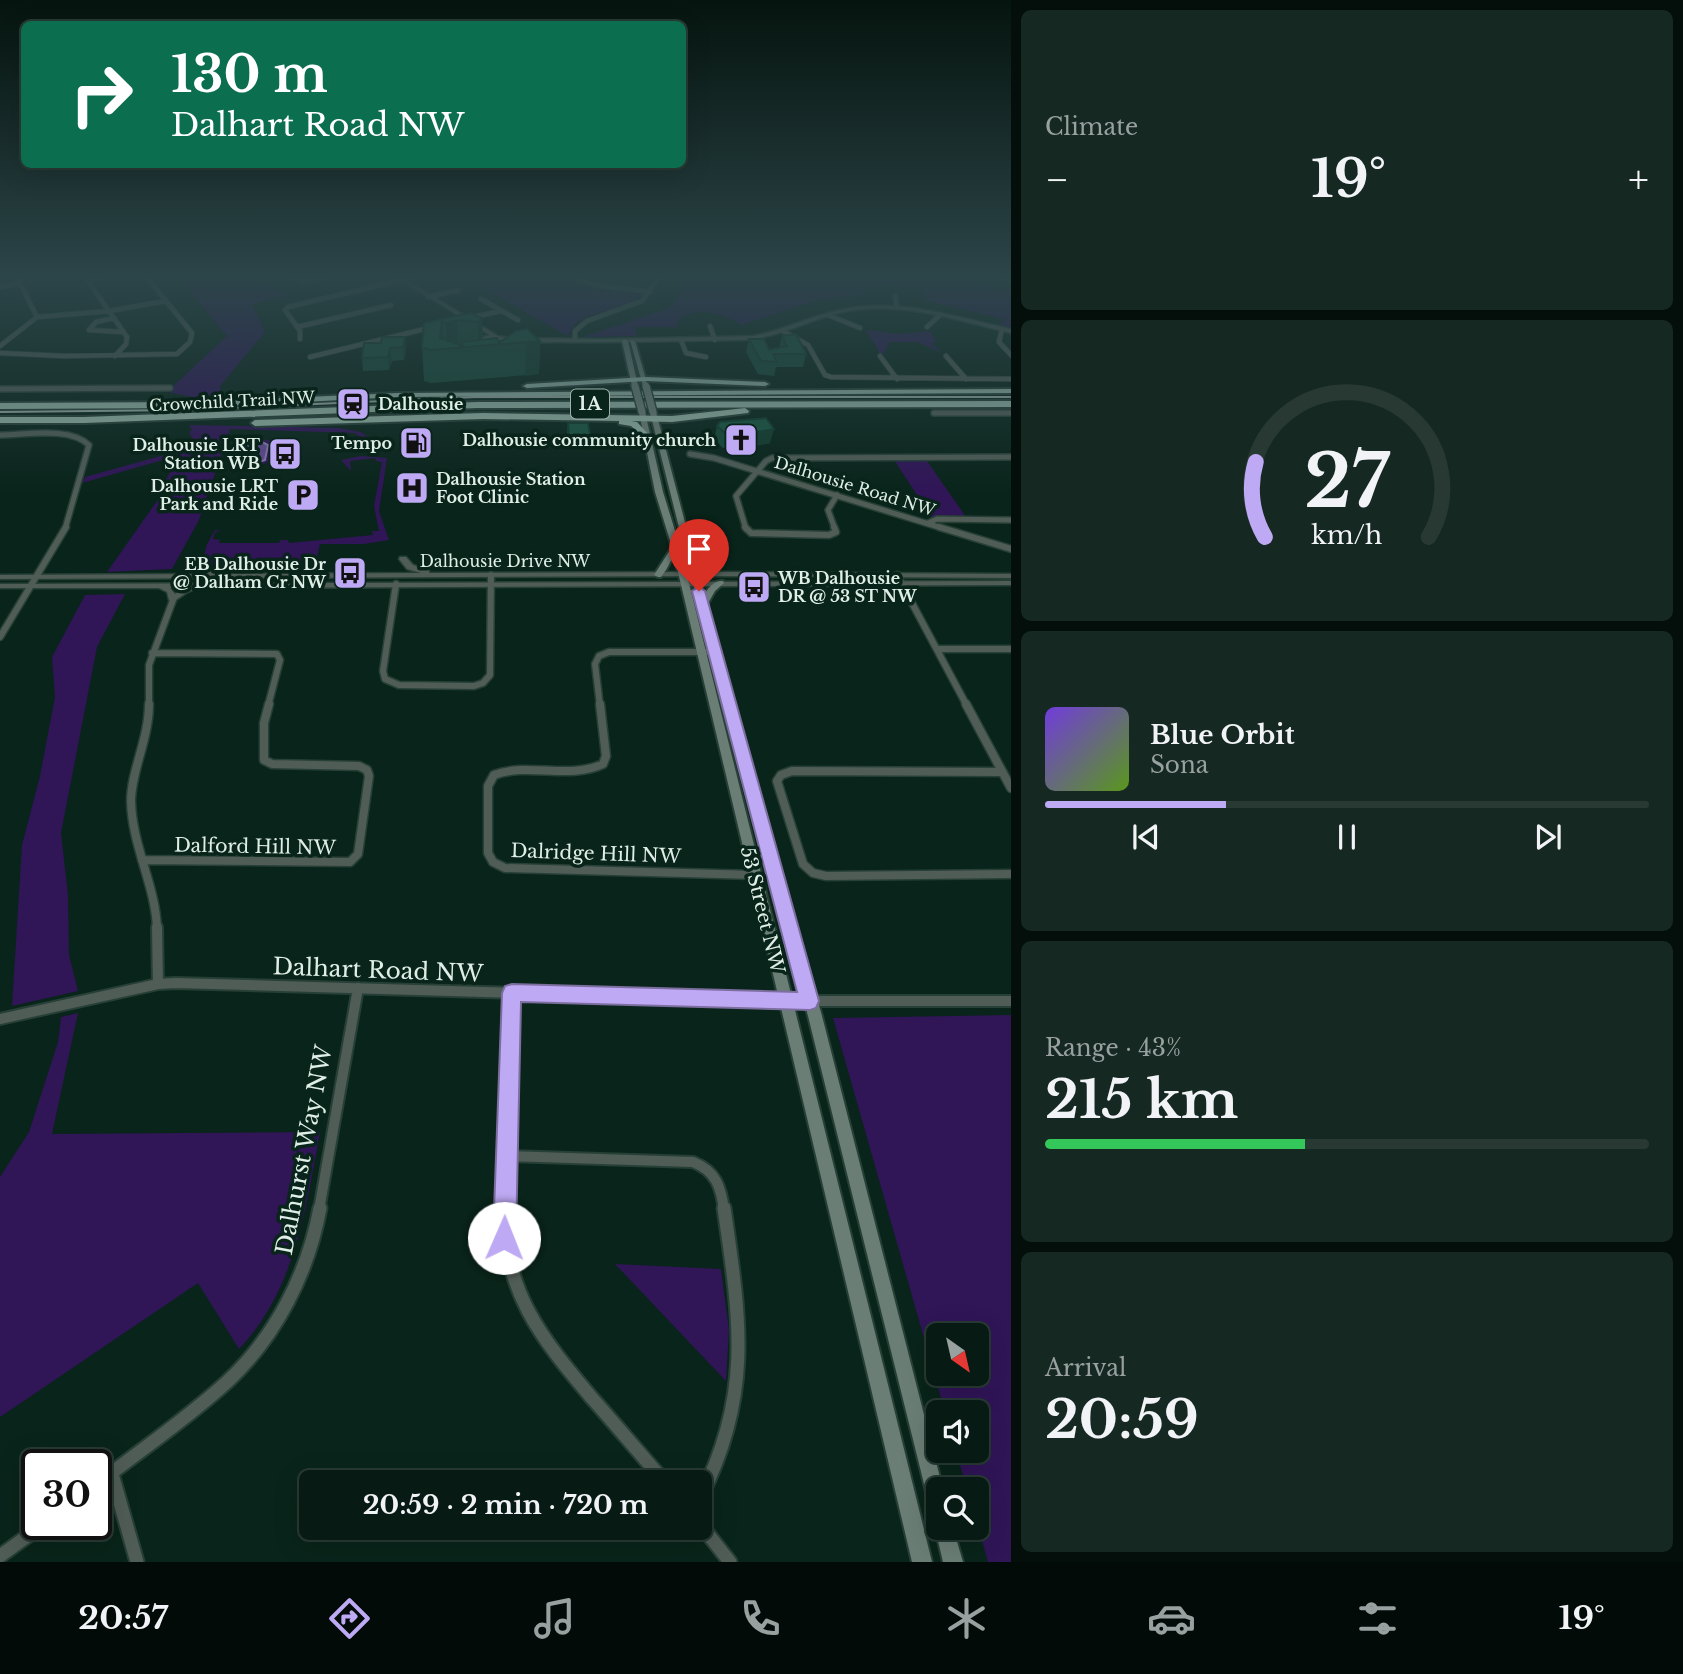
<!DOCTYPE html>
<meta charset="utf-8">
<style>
:root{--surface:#071b14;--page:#152822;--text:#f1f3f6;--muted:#98a1a0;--line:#283934;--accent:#bea9f4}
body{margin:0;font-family:"Libre Baskerville",serif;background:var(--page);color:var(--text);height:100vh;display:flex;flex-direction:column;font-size:26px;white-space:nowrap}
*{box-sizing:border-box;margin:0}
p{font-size:23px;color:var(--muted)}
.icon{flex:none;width:38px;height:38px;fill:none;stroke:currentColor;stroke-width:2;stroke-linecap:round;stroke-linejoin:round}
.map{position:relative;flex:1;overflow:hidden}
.panel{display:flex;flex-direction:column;gap:10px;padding:10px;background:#040f0b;width:672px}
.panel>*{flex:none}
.guide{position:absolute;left:21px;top:21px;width:665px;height:147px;border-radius:10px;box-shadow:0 7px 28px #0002,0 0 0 2px var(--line);background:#0b6e4f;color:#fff;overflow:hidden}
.needle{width:46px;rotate:146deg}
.tools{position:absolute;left:926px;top:1323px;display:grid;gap:14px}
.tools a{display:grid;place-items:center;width:63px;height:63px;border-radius:10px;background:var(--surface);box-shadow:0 7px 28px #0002,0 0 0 2px var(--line);font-size:35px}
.speed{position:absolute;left:21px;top:1449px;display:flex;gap:14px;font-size:35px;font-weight:700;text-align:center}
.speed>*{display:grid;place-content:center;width:91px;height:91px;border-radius:50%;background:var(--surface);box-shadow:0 7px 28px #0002,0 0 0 2px var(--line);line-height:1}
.speed .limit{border:4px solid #111;border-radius:10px;background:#fff;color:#111}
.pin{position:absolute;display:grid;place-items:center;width:60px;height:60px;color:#fff;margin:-72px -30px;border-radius:50% 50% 50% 0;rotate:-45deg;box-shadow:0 0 7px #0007}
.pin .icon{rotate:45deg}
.me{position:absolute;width:77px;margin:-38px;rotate:1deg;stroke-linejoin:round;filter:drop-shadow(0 0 5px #0008)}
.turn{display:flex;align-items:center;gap:24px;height:147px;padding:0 35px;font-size:32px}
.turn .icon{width:91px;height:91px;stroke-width:2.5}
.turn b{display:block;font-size:49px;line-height:60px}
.big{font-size:52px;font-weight:700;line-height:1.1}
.panel .tile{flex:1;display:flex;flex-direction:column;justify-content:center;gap:10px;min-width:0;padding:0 24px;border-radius:10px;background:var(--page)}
.panel .dial{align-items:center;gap:0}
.dial svg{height:182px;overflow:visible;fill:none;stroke:var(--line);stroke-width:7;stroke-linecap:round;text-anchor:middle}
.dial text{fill:var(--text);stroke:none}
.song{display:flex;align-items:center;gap:21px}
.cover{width:84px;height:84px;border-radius:10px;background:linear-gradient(135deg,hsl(260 70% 55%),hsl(90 70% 35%))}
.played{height:7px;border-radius:4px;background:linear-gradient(90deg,var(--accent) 30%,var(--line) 30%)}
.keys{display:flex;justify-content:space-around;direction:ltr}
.heat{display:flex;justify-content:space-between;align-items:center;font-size:38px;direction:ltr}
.charge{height:10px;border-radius:5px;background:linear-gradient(90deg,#34c759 43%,var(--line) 0)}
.trip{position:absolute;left:299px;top:1470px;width:413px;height:70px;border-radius:10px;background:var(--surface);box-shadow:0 7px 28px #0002,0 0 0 2px var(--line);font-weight:700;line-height:70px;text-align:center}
.tab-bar{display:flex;height:112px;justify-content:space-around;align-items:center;background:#030b08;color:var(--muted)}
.tab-bar .icon{width:49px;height:49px}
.tab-bar .current{color:var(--accent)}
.tab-bar b{font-size:32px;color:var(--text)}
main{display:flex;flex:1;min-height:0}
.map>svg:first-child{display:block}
</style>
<main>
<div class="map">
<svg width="1011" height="1562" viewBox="0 0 1011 1562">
<rect width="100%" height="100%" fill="#09241a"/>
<path fill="#301557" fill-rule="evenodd" d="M176 275H247L290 295 252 304 265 332 220 386 221 391 197 398 167 392 227 336Z
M509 275H563L587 287 643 295C623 314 577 307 568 336L474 283Z
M688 275H972L980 282 1011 292V328L998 326 1004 319 927 301C920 281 882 282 865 288L862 295 819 300 741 325C725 314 692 304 677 322L678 327H635L637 336 583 337 666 309 674 303Z
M868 330 900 334 930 331 936 342 931 343 942 353 917 342H890L883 354 880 353 866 331Z
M189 425 339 428 361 432 374 441 372 444 363 442 366 440 354 433 230 429 199 520 172 569 107 572 157 501 177 456 82 483 85 477 182 450 192 438 189 432 192 430Z
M252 438 275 441 271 460 260 466H240L236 460 240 446Z
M361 456 387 458 379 511 389 540 364 544H320L314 570C288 570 221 577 202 564L207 544 215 530 221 531 215 532 213 539 220 540 219 543H279L280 540H288L289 543 373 535 372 531H379L374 506 382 462 376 461 375 458 350 461 351 471 341 460Z
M893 458H925L966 517H931Z
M125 594 97 647 61 833 68 895 69 955 78 991 12 1006 22 845 40 776 55 697 52 657 85 595Z
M78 1013 52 1134 320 1132C306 1209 295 1290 239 1349L198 1283 0 1417V1177L29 1132 58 1042 61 1017Z
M1011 1015V1562H988L977 1522 976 1489H967L956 1451H976V1412H945L833 1018ZM976 1335V1374H938V1335Z
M615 1264 721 1269 729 1330 726 1381Z"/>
<path fill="#624993" stroke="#887aac" stroke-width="2" d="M262 442 268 445 265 460 249 465 241 462 246 446Z"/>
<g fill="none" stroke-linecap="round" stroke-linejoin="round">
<defs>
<path id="minor-far5" d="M103 275 88 281 127 337 126 344 115 356
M285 275 303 282 337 275
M569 275 594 285 650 292
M996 275 1011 280
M0 287 21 283
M895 296 897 307
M428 297 458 290
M481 299 518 320
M828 315 860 328
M37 317 109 311 166 301
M114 318 96 322 89 330 123 332
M469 318 501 311
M710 326 715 340
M297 327 391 305
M927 327 940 315
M1002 329 999 342 1011 355
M783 331 808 345 825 375 831 377 1011 379
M300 339V331L285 310 288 307 423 275
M575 340V331L587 321 642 301 660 275
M681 340 686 353 706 357
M0 346 37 317 16 275
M0 353 64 356 177 354 190 342 192 333 145 275
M880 356 897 379
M946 356 966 379
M310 357 433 327"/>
<path id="minor-far4" d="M0 389 170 388
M934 413H1011
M0 435C26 435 69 426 89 445L65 529
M690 454 714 458 945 529
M928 523 937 519 1011 520
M746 529 736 496 766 461 772 458 1011 457
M835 529 828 510 837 495"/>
<path id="minor-far3" d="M745 527 751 533 829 535 836 532 834 527
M939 527 1011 549
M897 575 967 706
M396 584 383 671 385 679 399 685 474 686 483 683 490 675 491 575
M0 637 66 527
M938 649H1011
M152 653 277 654 280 660 268 706
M149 706V665L173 600
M600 706 595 664 599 656 609 652H716"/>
<path id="minor-far2" d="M149 704C149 739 131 771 131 801 132 846 156 887 157 929
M600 704 606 756 603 764C569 780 529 762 494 775L488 786V853L493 862 505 868 754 875
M966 704 1011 788
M1002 772 792 771 781 775 777 781 803 864 813 873 826 876 1011 874
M142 860 350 862 358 854 369 776 367 770 359 766 272 764 264 760V723L269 704"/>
<path id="minor-far1" d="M157 927 158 984
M0 1019 158 984 176 983 787 1001H1011
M506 1156 693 1162C716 1171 721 1187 724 1210
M319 1210 358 988
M505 1210 512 993"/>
<path id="minor" d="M505 1208C502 1289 541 1338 591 1397 616 1425 640 1454 665 1482
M112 1474 137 1562
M96 1485C139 1451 187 1419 228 1381 276 1336 308 1273 320 1208
M700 1498C753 1395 740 1318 724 1208
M700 1524 730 1562
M0 1556 44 1524"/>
<path id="tertiary" d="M393 275H398L498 336 512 338 604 339 752 336C782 331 810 316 840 310 898 297 955 317 1011 329V333C955 320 897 299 839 313 806 321 776 339 742 340 680 341 618 343 556 342 542 342 528 343 513 342 502 341 494 337 482 340L486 344 483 346 476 339 490 335Z
M400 557H406L413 565 429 570V573L708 572 1011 574V578L708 576 0 579V575L204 574 195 569 190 560 194 558H197L201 566 214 574 421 573 407 569 399 559Z
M1011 581V585L197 588 186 593 173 602 169 600 167 592 159 588H0V584ZM170 588H185L175 594Z"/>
<path id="secondary" d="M625 339 628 341 638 386 635 388 632 386 622 341Z
M630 340 635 341 648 387 643 386Z
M642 410 645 412 663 492 680 547 932 1562H912L674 555 666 570 661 577H658L654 575 672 547 655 492 639 412Z
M653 410 656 412 704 595C708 588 714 580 723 581L724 583 715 591 707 605 822 1016 943 1489H938V1513L931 1511 929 1504 808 1016 695 591 650 412Z
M938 1521V1528H953L963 1562H943L935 1528Z"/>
<path id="motorway" d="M646 377 765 382 769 384 765 386 646 381 527 388 523 386 527 384Z
M1011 389V393L398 397 189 408 0 409V403L189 402 398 393Z
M1011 401V407L477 408 84 423H0V417H84L477 402Z
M745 408 749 411 748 413 672 422 631 421 637 422 649 435V439L646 440 631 426 619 424V421L483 419 255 426 251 423 255 420 483 413 672 416Z"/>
</defs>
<use href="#minor-far5" stroke="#274037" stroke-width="6"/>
<use href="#minor-far4" stroke="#274037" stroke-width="8"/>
<use href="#minor-far3" stroke="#274037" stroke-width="9"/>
<use href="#minor-far2" stroke="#274037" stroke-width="11"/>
<use href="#minor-far1" stroke="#274037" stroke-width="14"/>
<use href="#minor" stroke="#274037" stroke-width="17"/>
<use href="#tertiary" stroke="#274037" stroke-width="3"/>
<use href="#secondary" stroke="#274037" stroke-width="4"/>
<use href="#motorway" stroke="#274037" stroke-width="4"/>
<use href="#minor-far5" stroke="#505c56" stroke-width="4.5"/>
<use href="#minor-far4" stroke="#505c56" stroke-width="5"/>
<use href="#minor-far3" stroke="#505c56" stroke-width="6"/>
<use href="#minor-far2" stroke="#505c56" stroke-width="8"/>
<use href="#minor-far1" stroke="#505c56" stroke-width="10"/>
<use href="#minor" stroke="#505c56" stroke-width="13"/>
<use href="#tertiary" fill="#505c56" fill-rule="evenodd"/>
<use href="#secondary" fill="#6b7e76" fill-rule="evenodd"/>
<use href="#motorway" fill="#94b2a5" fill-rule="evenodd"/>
<path stroke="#97aaa2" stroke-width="2" d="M0 412 184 410 474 397H1011"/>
<defs>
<path id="secondary-bridge" d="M635 386 642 412
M646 386 653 412"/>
</defs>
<use href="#secondary-bridge" stroke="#274037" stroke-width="10" stroke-linecap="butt"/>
<use href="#secondary-bridge" stroke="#6b7e76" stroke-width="7"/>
</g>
<path fill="#164938" d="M482 318 483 339 499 343 540 341 539 374 431 383 424 381 422 347 424 323Z
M782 336 806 354 803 367H776L774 376 758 374 746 352 749 339 769 350 779 348Z
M405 337 406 350 404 360 392 361 389 370 363 371 362 358 381 343Z
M766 418 770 443 749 447 723 448 714 440 717 426Z
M568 423 590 435 589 445H569L567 433Z"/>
<path fill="#123c2e" d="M482 318 483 346H478V322Z
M457 320 458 347 448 348 446 323Z
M442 321 444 348 440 338Z
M405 337 406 350 404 360 403 347Z
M540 341 539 374 525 376 526 343Z
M390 348 392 361 389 370 388 357Z
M774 429 770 443 749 447 752 433Z"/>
<path fill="#195541" stroke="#123c2e" stroke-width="2" d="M470 313 482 318 478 322 457 320 446 323 442 321 440 338 463 346 461 342 497 338 499 343 516 331 527 329 540 341 429 350 422 347 424 323Z
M796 334 806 354H773L777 362 761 361 749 339H764L769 350 787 346 782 336Z
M382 337H405L403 347 390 348 388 357 362 358 364 343H381Z
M766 418 774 429 752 433 726 434 717 426 720 422Z
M568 423H588L590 435H569Z"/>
<linearGradient id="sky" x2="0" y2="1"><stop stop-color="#05140e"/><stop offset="0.56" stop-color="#2c4549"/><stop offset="1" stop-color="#2c4549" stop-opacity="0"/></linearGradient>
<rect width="1011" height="494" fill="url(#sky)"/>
<path fill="#bea9f4" stroke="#7c6e9f" stroke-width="2" d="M699 587 705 591 819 1001 816 1008 810 1010 521 1002 516 1238 513 1246 504 1250 496 1246 493 1238 502 993 505 986 512 984 797 992 692 591Z"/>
<defs>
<symbol id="station-square" viewBox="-11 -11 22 22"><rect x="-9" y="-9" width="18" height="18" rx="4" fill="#bea9f4" stroke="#09241a"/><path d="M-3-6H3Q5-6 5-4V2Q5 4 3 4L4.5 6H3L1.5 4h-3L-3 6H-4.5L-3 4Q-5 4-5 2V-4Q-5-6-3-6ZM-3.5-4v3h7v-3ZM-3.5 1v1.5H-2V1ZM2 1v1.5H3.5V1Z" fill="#111"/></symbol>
<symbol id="church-square" viewBox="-11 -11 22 22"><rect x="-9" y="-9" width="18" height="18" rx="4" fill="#bea9f4" stroke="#09241a"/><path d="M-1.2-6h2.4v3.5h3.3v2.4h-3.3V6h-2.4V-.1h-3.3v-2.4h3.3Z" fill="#111"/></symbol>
<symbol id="fuel-square" viewBox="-11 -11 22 22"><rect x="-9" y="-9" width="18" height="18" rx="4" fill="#bea9f4" stroke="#09241a"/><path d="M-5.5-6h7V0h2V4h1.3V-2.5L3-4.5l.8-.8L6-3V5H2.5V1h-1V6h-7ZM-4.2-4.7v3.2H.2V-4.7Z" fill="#111"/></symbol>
<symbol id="bus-square" viewBox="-11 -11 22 22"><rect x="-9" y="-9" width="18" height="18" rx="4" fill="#bea9f4" stroke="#09241a"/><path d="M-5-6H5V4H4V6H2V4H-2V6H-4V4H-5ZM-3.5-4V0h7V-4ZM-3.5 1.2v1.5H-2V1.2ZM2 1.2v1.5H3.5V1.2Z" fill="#111"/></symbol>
<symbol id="hospital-square" viewBox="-11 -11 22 22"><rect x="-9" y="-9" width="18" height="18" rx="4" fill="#bea9f4" stroke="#09241a"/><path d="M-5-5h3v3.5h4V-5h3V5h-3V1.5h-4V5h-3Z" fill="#111"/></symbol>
<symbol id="parking-square" viewBox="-11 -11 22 22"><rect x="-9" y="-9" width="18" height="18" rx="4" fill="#bea9f4" stroke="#09241a"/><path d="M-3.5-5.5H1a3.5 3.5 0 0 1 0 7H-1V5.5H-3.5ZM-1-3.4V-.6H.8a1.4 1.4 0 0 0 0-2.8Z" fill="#111"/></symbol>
</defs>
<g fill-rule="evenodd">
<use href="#station-square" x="334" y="385" width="38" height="38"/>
<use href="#church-square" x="722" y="421" width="38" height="38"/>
<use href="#fuel-square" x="397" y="424" width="38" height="38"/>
<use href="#bus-square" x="266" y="435" width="38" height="38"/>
<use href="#hospital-square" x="393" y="469" width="38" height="38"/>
<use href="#parking-square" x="284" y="476" width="38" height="38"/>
<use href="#bus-square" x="331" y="554" width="38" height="38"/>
<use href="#bus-square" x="735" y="568" width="38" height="38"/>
</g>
<g text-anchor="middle" stroke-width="7" stroke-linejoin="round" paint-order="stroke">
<g font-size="16" fill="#dfeee7" stroke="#09241a">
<text transform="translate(232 401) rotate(-3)" y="6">Crowchild Trail NW</text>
<text transform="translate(855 486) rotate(17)" y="6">Dalhousie Road NW</text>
<text x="505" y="567">Dalhousie Drive NW</text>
</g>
<g font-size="16" font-weight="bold" fill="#dfeee7" stroke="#09241a" text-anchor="end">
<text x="378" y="410" text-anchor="start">Dalhousie</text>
<text x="716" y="446">Dalhousie community church</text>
<text x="392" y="449">Tempo</text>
<text x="260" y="451">Dalhousie LRT<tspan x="260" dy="18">Station WB</tspan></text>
<text x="436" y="485" text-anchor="start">Dalhousie Station<tspan x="436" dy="18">Foot Clinic</tspan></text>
<text x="278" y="492">Dalhousie LRT<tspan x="278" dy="18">Park and Ride</tspan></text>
<text x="326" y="570">EB Dalhousie Dr<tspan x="326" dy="18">@ Dalham Cr NW</tspan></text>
<text x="778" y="584" text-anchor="start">WB Dalhousie<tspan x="778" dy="18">DR @ 53 ST NW</tspan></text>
</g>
<rect fill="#09241a" stroke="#9fb1aa" stroke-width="2" x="571" y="389.5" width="38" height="29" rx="5"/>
<g font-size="18" font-weight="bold" fill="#dfeee7">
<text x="590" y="410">1A</text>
</g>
<g font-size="19" fill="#dfeee7" stroke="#09241a">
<text transform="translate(255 846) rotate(1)" y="7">Dalford Hill NW</text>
<text transform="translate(596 853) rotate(2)" y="7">Dalridge Hill NW</text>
<text transform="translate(763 910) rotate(76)" y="7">53 Street NW</text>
</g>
<g font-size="23" fill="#dfeee7" stroke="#09241a">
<text transform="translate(378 970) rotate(2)" y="8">Dalhart Road NW</text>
<text transform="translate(304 1150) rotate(-79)" y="8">Dalhurst Way NW</text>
</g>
</g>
</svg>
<div class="tools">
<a><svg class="needle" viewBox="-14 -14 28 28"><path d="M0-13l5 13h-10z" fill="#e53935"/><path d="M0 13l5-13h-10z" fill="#98a1a0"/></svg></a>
<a><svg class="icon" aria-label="sound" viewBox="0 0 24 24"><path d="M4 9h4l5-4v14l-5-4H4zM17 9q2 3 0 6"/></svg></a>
<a><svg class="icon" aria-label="search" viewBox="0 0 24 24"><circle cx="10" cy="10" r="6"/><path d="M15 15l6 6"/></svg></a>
</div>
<div class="speed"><div class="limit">30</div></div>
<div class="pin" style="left:699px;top:591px;background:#d93025"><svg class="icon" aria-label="arrive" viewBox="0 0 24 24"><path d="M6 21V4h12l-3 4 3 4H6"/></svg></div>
<svg class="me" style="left:504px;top:1238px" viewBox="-20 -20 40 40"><circle r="19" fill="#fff"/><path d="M0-13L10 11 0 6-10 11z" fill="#bea9f4"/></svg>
<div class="trip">20:59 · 2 min · 720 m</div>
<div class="guide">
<div class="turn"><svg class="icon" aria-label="right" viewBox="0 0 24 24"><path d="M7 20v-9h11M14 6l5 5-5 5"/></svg><div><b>130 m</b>Dalhart Road NW</div></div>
</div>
</div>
<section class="panel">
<div class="tile"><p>Climate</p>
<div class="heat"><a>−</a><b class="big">19°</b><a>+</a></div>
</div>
<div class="tile dial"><svg viewBox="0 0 100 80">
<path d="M14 69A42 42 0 1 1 86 69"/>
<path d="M14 69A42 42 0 0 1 10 36" stroke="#bea9f4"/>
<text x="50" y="56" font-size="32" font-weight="700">27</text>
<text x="50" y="72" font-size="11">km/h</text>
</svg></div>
<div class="tile">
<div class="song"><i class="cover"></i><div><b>Blue Orbit</b><p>Sona</p></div></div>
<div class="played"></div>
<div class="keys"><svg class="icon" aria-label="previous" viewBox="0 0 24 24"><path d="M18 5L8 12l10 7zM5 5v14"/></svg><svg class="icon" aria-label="pause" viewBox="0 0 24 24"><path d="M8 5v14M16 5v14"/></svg><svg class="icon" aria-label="next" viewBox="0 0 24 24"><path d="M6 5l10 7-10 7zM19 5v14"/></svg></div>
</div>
<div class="tile"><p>Range · 43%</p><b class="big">215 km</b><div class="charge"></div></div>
<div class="tile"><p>Arrival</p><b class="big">20:59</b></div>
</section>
</main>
<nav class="tab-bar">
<b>20:57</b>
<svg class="icon current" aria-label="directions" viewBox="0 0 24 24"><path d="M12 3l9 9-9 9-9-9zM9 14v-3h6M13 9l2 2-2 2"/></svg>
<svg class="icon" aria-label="music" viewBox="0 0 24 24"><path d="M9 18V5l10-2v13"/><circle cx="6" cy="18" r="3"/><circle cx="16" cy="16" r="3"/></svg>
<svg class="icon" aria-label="phone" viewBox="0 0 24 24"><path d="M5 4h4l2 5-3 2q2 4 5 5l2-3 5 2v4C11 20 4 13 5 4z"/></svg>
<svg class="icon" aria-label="climate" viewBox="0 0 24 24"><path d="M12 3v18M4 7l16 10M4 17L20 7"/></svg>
<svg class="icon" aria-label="car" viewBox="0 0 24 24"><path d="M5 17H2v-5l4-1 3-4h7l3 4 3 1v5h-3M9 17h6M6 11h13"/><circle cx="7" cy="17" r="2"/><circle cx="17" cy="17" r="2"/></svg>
<svg class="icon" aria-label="filters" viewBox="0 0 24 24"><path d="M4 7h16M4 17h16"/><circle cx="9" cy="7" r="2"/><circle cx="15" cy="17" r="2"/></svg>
<b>19°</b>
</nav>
